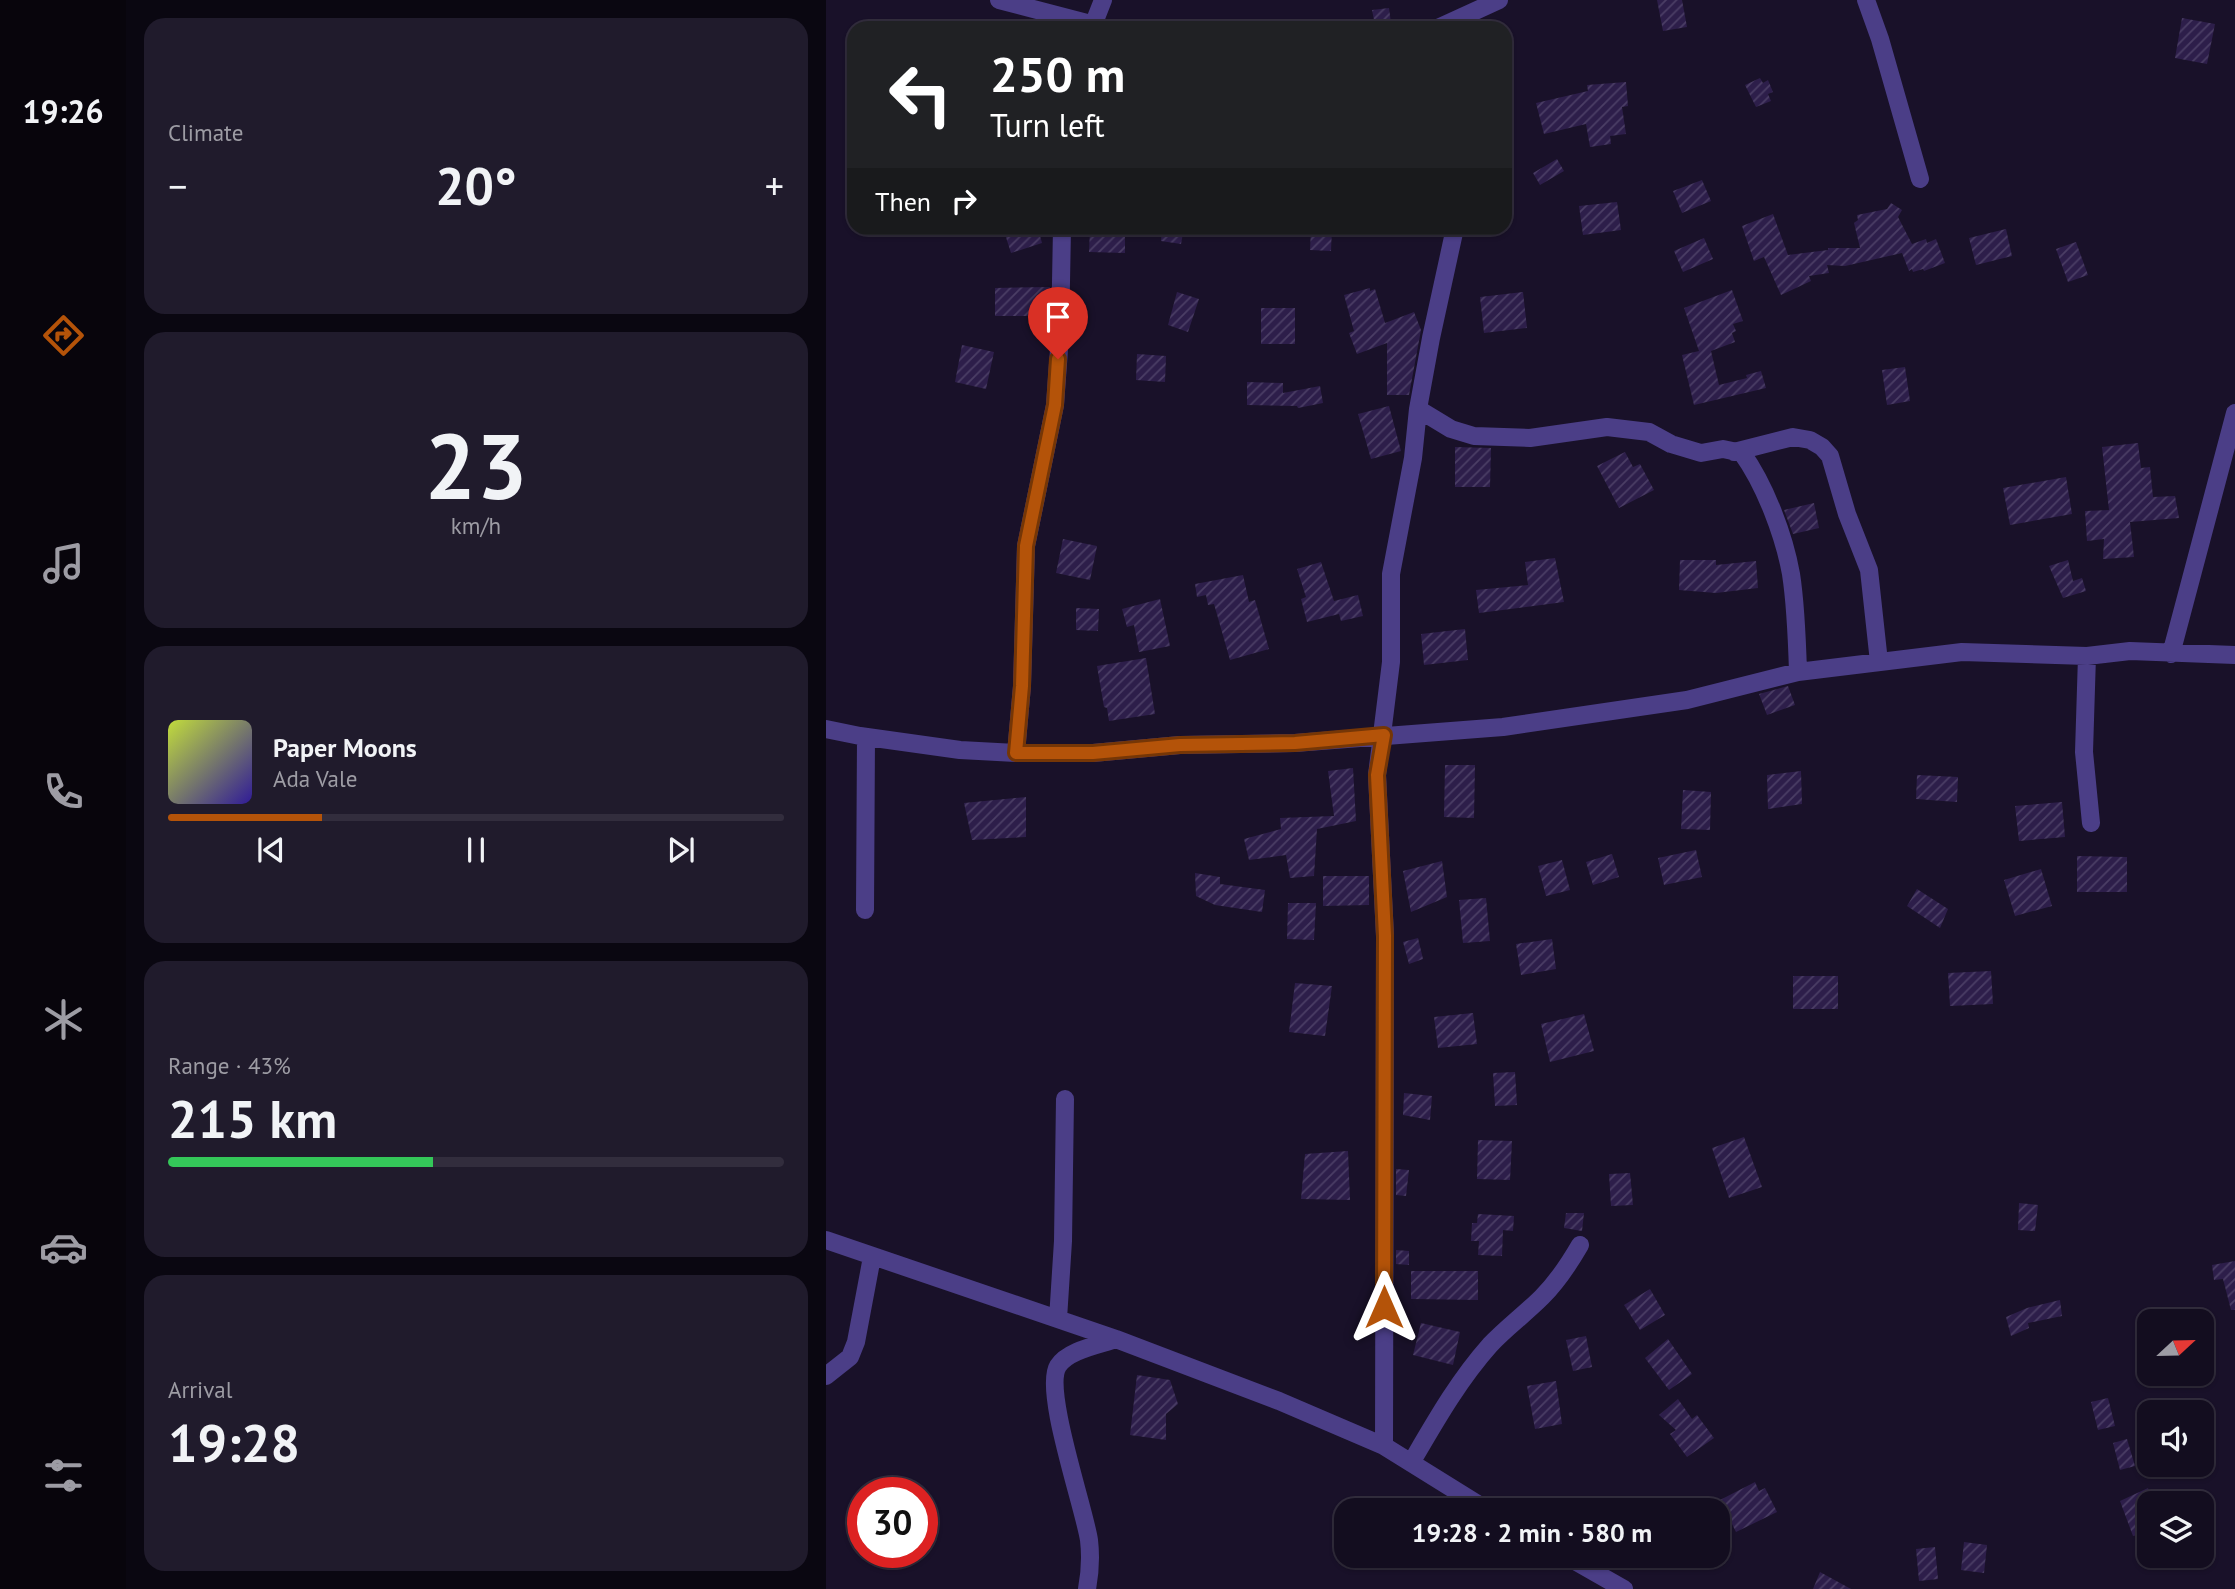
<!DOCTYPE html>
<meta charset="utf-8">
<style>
:root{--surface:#130d1f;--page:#201b2c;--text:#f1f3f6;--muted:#9d9ca4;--line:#322d3d;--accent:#b45309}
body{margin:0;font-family:"PT Sans",sans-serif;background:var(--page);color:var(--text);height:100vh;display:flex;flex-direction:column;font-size:26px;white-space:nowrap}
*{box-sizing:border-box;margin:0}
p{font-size:23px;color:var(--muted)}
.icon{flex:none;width:38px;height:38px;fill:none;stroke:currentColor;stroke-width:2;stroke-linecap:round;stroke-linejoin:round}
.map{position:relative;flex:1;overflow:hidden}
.panel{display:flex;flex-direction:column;gap:18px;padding:18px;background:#0a0711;width:700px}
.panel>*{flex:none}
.top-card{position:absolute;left:21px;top:21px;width:665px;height:214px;border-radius:21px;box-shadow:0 2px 5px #0004,0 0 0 2px var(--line);background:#202124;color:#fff;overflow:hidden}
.needle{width:46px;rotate:68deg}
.buttons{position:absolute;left:1311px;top:1309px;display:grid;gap:14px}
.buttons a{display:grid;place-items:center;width:77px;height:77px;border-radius:14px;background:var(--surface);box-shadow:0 2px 5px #0004,0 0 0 2px var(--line);font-size:35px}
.speed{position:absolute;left:21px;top:1477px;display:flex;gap:14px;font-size:35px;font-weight:700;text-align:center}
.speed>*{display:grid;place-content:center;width:91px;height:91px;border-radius:50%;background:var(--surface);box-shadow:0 2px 5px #0004,0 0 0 2px var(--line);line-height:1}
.speed .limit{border:10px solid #d22;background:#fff;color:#111}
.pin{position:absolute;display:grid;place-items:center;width:60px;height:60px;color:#fff;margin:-72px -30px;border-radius:50% 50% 50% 0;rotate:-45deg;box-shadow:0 0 7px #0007}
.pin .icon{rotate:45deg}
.me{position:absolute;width:77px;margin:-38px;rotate:0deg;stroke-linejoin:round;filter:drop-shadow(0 0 5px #0008)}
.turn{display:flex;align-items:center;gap:24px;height:147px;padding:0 28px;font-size:32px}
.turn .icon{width:91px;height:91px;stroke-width:2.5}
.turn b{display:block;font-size:49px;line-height:60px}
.then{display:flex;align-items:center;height:66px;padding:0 28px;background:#0003;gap:14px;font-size:26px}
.big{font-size:52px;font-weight:600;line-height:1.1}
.panel .widget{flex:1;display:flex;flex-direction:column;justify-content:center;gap:10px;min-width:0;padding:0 24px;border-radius:21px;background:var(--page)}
.panel .dial{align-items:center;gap:0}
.dial b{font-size:91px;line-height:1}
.song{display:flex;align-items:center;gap:21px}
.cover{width:84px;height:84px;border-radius:10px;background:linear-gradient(135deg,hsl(70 70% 55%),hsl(250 70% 35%))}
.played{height:7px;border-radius:4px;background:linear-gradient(90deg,var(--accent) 25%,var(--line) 25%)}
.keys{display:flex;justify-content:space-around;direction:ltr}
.heat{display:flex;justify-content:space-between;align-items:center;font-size:38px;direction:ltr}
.charge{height:10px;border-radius:5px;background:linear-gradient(90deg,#34c759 43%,var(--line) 0)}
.trip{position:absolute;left:508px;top:1498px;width:396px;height:70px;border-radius:21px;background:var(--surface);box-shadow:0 2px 5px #0004,0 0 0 2px var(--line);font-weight:600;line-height:70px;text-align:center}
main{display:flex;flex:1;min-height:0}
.tabs{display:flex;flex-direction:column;width:126px;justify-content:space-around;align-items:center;background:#08050c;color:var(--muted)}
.tabs .icon{width:49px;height:49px}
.tabs .selected{color:var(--accent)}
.tabs b{font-size:32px;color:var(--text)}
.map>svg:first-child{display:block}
</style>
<main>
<nav class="tabs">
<b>19:26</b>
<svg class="icon selected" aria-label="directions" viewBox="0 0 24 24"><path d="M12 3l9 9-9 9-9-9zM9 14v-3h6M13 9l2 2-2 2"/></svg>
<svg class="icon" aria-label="music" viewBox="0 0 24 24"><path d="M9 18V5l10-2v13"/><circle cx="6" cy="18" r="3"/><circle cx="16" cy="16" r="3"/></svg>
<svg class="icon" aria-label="phone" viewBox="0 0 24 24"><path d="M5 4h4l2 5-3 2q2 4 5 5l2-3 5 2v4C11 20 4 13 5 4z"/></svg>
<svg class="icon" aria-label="climate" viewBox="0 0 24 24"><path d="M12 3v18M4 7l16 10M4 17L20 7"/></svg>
<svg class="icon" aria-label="car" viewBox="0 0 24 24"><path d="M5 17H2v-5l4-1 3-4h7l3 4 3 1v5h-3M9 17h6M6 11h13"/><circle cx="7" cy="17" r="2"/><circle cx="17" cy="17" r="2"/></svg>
<svg class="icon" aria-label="filters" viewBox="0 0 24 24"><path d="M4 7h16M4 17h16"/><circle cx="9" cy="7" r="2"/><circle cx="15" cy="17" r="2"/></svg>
</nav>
<section class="panel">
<div class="widget"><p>Climate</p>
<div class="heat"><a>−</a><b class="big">20°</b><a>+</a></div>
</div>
<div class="widget dial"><b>23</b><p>km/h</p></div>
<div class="widget">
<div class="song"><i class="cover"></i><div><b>Paper Moons</b><p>Ada Vale</p></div></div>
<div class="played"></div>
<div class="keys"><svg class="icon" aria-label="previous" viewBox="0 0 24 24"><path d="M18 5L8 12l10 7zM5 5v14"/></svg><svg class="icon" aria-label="pause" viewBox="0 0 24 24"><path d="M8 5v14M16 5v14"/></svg><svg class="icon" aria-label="next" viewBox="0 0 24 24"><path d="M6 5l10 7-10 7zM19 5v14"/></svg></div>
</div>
<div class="widget"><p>Range · 43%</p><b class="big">215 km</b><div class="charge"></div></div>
<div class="widget"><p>Arrival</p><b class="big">19:28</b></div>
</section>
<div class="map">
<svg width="1409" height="1589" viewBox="0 0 1409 1589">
<defs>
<pattern id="building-hatch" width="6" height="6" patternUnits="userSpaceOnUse" patternTransform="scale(1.75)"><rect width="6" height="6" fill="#2d1e4a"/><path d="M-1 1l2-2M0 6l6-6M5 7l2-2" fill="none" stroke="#4b3e65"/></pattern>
</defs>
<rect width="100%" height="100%" fill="#191129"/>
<path fill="url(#building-hatch)" d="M831 0H856L861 27 837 31Z
M563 8 565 23 549 25 546 10Z
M1356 18 1389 24 1381 64 1349 58Z
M934 78 937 83 942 80 947 92 942 94 945 101 930 107 919 85Z
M800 82 802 106 796 107 800 134 784 136 785 144 764 147 760 124 718 134 710 103 762 91 761 85Z
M731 159 738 171 714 185 707 173Z
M876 180 885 201 856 213 847 191Z
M791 202 795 230 757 235 753 206Z
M1065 203 1076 210 1072 217 1086 244 1100 239 1101 243 1110 239 1119 263 1098 271 1097 269 1087 272 1086 269 1083 271 1076 253 1019 266 1001 265 1003 273 983 276 985 281 955 295 938 257 928 261 916 226 947 214 962 255 1002 250V248H1034L1028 223 1032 220 1031 215 1061 209Z
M177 228H212L216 243 185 253Z
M264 228H299V253L263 252Z
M336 228H358L355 244 335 241Z
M485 228H506L505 251 484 250Z
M1180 229 1186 256 1150 265 1143 238Z
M878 238 887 259 857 272 848 251Z
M1250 242 1262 275 1242 282 1230 249Z
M224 287 223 316H169V288Z
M544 288V291L549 289 559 323 588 312 595 330 583 395H561V343L531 354 523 333 528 331 518 295Z
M906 290 917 321 907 324 910 331 906 333 909 342 885 351 893 385 921 378 920 375 935 371 940 388 868 405 856 355 873 351 858 308Z
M351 292 373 299 362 332 342 325Z
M697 292 701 328 658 333 654 297Z
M435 308H469V344H435Z
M136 345 168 352 160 389 129 382Z
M311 354 340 356 339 382 310 380Z
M1079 367 1084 401 1061 405 1056 370Z
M421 382 457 383V393L494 386 497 403 472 408 471 406 421 405Z
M563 406 575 451 545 459 532 414Z
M1312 443 1315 468 1324 467 1327 497 1349 496 1353 518 1304 522 1308 557 1277 559 1278 539 1261 541 1259 511 1283 510 1276 447Z
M629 447 665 448 664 487H629Z
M799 452 807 467 814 464 828 490 793 508 771 466Z
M1240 477 1246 514 1184 525 1177 488Z
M988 503 993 528 967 534 958 510Z
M237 539 271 546 264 580 230 573Z
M729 558 738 602 653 613 650 590 702 585 699 562Z
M854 560H890V565L930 561 932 588 890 593 853 590Z
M1242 560 1247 581 1256 578 1260 591 1237 598 1223 566Z
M495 562 508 601 532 595 537 616 515 621 513 614 481 622 475 599 480 597 471 569Z
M417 575 423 602 429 600 443 649 404 660 388 604 382 605 380 595 371 597 369 584Z
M334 599 344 646 313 652 308 625 301 627 296 609Z
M250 608 273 609 272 631 250 630Z
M639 629 642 660 598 665 595 634Z
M320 658 329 714 283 721 281 708 278 707 271 666Z
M962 686 969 705 941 715 933 694Z
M619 765H649L648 818 618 817Z
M527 768 530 821 491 829 488 876 464 878 460 855 423 860 418 839 455 829 454 818 508 816 502 771Z
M975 771 976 804 942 809 941 775Z
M1091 775 1132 777 1131 802 1090 799Z
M857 790 885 792 884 830 855 829Z
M200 797V837L146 840 138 803Z
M1236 802 1239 837 1193 841 1189 806Z
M870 850 876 877 838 885 832 858Z
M786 854 793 877 767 885 760 862Z
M1251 856 1301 857V892H1251Z
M736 860 744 890 720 896 712 866Z
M616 861 621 897 585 912 577 871Z
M1215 869 1226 906 1189 916 1178 880Z
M369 873 394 877V884L439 890 436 912 389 905 370 896Z
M497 876H543V905L497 906Z
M1091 889 1122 909 1114 928 1081 906Z
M660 898 664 941 637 943 633 900Z
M462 903H490L488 940 461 939Z
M592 938 597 959 583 964 577 942Z
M726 939 730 969 695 975 690 944Z
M1165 971 1167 1004 1124 1006 1122 973Z
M967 976H1012V1009H967Z
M469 983 506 986 499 1036 463 1032Z
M647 1013 651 1044 612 1048 608 1017Z
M758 1014 768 1051 724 1062 715 1024Z
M689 1072 691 1105 669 1106 667 1073Z
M578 1093 606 1096 604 1120 577 1115Z
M918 1137 936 1187 903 1198 886 1148Z
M652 1140 686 1141 684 1180 651 1179Z
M522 1151 524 1200 475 1199 479 1154Z
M570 1169 583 1170 580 1196 570 1195Z
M804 1173 807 1205 785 1206 783 1174Z
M1193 1203 1212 1205 1209 1231 1192 1230Z
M740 1213H758L756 1231 738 1228Z
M652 1214 688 1216 687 1231 677 1230 676 1256 652 1255 653 1241H645L646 1223H651Z
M570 1250 583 1251V1265L570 1264Z
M1409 1261V1310H1405L1397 1279 1388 1280 1386 1265Z
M585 1271H652V1300L585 1299Z
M824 1289 839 1315 814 1330 798 1305Z
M1234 1300 1236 1316 1202 1323 1203 1328 1185 1336 1180 1317 1201 1308Z
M595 1323 634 1332 627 1365 587 1355Z
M760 1336 766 1367 747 1371 740 1340Z
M842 1339 866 1374 843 1390 819 1358Z
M311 1375 344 1380 352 1404 340 1414V1440L304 1435Z
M730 1381 736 1424 709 1429 701 1386Z
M1282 1398 1289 1426 1272 1430 1265 1402Z
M852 1399 866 1419 871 1415 888 1438 861 1457 844 1434 850 1430 833 1415Z
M1301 1439 1309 1466 1294 1470 1287 1443Z
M929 1482 933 1491 939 1488 951 1512 910 1532 894 1500Z
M1322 1488 1327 1503H1323V1531L1307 1536 1294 1501Z
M1138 1542 1161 1545 1158 1573 1135 1570Z
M1109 1547 1112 1579 1093 1581 1090 1549Z
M994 1572 1025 1589H987Z"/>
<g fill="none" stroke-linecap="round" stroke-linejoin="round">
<path stroke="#4b3e87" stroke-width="18" d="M173 0 280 28
M1040 0 1054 39 1094 179
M266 28 277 0
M612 28 673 0
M592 409 625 429 648 436 704 438 781 427 823 432 845 444 875 453 897 449 916 453C939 485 958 535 965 574 970 606 971 639 972 672
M908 452 967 437 984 440 996 447 1004 456 1021 514 1043 570 1053 662
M1345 654 1409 413
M1261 656 1258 752 1265 823
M0 729 34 736 134 750 190 753H267L354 745 469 743 677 727 861 700 972 672 1136 652 1261 656 1304 651 1409 655
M190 753 196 686 200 546 229 405 234 336 236 228
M39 910 40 737
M0 1240 290 1339 453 1401 558 1446 661 1510
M232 1319 237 1241 239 1099
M0 1376 24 1357 30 1342 46 1257
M558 1446 559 936 551 775 565 662V574L587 458 592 409 605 338 629 228
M585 1463C609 1422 632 1381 664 1345 680 1328 699 1314 716 1297 731 1282 743 1264 754 1245
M740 1556 798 1589
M261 1589C264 1573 265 1557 263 1540 258 1507 217 1390 232 1366 242 1350 273 1345 290 1339"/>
</g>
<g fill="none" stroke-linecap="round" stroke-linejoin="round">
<defs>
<path id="route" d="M232 359 229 405 200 546 196 686 190 753H267L354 745 469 743 558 735 551 775 559 936 558 1307"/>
</defs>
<use href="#route" stroke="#753606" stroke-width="18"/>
<use href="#route" stroke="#b45309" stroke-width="12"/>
</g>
</svg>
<div class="buttons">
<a><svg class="needle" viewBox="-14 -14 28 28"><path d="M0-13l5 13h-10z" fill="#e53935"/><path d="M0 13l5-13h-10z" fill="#9d9ca4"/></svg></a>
<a><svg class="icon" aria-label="sound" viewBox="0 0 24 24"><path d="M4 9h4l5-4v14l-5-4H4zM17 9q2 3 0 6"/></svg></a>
<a><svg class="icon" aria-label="layers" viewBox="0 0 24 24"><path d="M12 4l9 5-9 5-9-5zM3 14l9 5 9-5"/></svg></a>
</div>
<div class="speed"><div class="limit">30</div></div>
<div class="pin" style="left:232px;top:359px;background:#d93025"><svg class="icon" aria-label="arrive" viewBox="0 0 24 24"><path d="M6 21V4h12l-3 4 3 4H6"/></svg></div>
<svg class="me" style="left:558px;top:1307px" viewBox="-20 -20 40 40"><path d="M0-17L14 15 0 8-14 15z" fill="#b45309" stroke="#fff" stroke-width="4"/></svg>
<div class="trip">19:28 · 2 min · 580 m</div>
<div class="top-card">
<div class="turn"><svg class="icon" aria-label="left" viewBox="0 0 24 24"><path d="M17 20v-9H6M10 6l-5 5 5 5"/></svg><div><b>250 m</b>Turn left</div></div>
<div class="then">Then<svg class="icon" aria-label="right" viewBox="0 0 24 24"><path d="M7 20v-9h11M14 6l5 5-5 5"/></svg></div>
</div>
</div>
</main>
